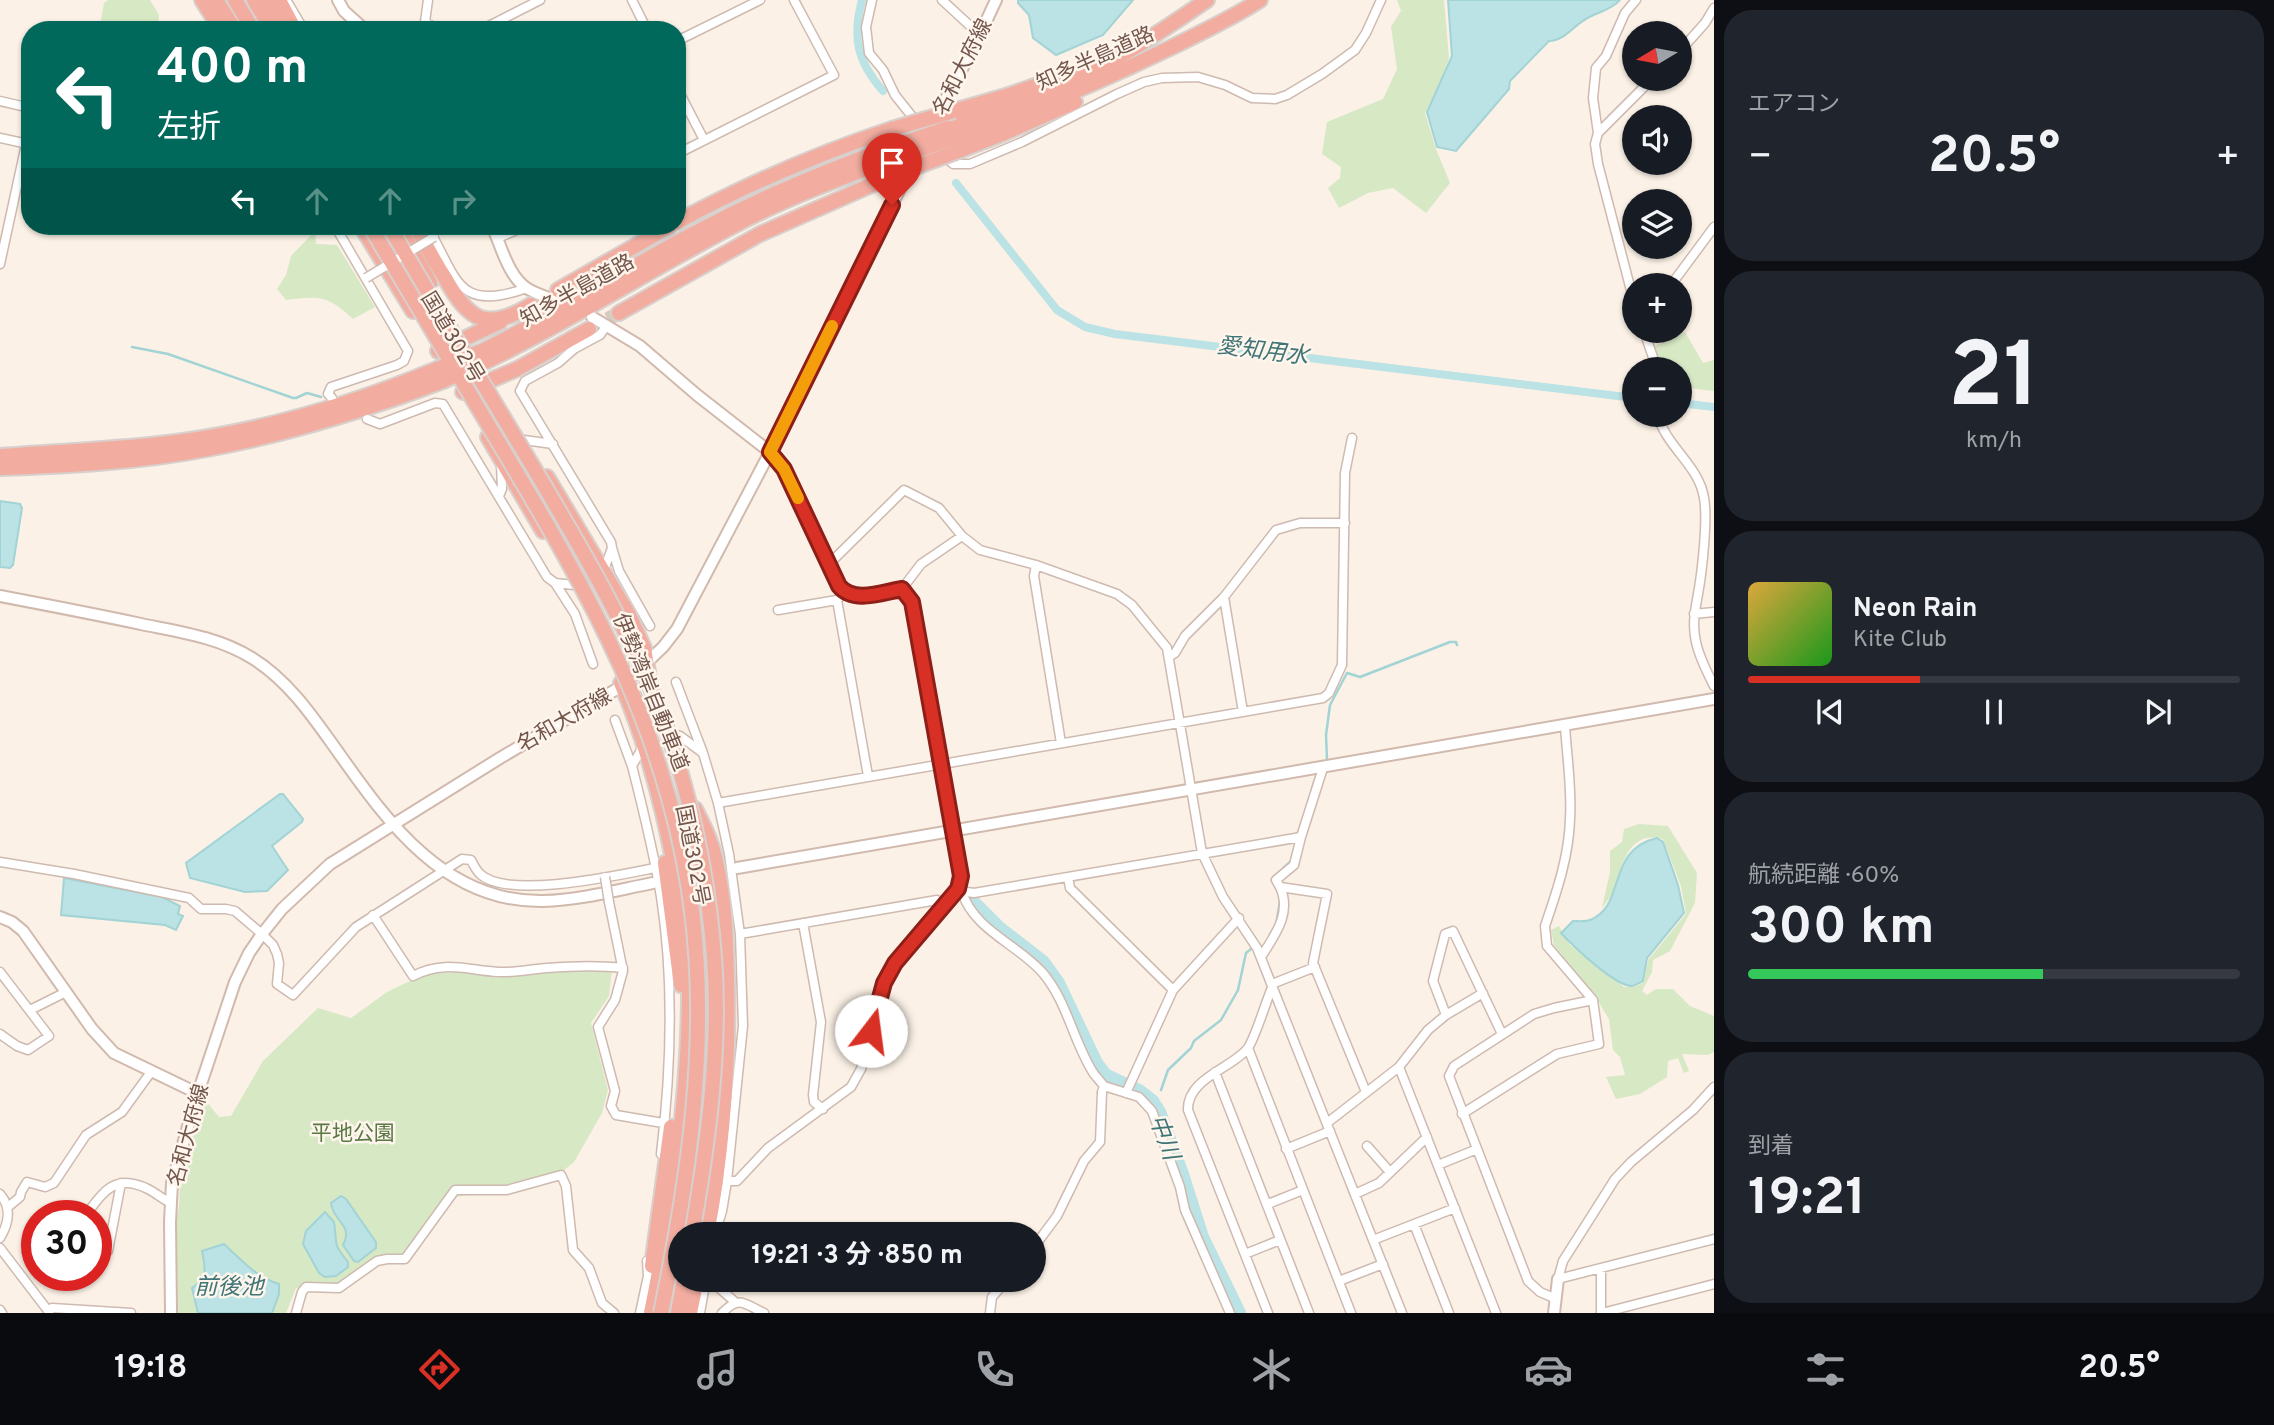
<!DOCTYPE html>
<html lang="ja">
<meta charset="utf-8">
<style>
:root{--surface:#171b24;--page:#20242c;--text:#f1f3f6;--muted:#9ea1a6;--line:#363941;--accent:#d93025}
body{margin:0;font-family:Overpass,"Noto Sans JP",sans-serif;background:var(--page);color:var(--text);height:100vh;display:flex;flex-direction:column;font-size:26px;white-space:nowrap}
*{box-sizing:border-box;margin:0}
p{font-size:23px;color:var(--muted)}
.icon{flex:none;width:38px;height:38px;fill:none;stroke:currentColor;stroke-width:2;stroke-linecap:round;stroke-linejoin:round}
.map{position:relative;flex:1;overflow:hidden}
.sheet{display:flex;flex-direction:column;gap:10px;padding:10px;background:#0d0f14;width:560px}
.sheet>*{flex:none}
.top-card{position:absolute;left:21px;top:21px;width:665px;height:214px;border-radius:28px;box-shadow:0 2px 5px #0004;background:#00695c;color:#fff;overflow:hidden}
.needle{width:46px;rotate:260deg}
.buttons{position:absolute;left:1622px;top:21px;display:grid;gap:14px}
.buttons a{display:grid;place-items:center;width:70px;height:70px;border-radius:50%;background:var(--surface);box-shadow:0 2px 5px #0004;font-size:35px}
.speed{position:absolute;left:21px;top:1200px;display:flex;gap:14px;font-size:35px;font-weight:700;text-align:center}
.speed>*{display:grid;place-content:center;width:91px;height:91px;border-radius:50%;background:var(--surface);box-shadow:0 2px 5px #0004;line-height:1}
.speed .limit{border:10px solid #d22;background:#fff;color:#111}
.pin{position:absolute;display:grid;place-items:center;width:60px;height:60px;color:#fff;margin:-72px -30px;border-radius:50% 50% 50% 0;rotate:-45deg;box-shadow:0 0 7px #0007}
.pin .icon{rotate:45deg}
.me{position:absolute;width:77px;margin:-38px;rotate:15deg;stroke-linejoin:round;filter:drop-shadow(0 0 5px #0008)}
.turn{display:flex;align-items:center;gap:24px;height:147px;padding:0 21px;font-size:32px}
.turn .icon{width:91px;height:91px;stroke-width:2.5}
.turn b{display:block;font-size:49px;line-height:60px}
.lanes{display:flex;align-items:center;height:66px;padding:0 21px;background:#0003;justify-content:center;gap:35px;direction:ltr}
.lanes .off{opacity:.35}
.big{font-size:52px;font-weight:700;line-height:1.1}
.sheet .tile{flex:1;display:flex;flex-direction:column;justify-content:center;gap:10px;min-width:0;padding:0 24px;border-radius:28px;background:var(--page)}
.sheet .dial{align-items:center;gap:0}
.dial b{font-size:91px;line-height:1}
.song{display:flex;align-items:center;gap:21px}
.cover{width:84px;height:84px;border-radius:10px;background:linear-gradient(135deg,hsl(40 70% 55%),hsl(120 70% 35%))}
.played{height:7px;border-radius:4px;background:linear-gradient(90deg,var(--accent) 35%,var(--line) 35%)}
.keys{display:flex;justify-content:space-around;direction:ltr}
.heat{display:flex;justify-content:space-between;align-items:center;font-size:38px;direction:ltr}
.charge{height:10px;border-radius:5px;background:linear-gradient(90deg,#34c759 60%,var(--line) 0)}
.trip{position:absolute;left:668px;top:1222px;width:378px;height:70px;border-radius:35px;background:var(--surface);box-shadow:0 2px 5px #0004;font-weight:700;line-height:70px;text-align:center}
.menu{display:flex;height:112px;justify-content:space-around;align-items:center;background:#090b0e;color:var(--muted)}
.menu .icon{width:49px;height:49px}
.menu .current{color:var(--accent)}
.menu b{font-size:32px;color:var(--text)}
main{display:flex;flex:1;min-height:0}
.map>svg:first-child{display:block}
</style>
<main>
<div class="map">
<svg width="1714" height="1313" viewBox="0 0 1714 1313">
<rect width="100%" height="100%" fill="#fbf1e6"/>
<path fill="#d7e8c5" d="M108 0H150L159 15 157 30H103L100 25 104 3Z
M1397 0H1444L1449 58 1439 86 1425 113 1436 149 1450 183 1426 213 1393 188 1368 193 1339 208 1328 188 1340 178 1341 167 1322 154 1327 122 1383 99 1397 69 1391 27 1401 11Z
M315 231 316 244 337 245 375 307 353 319C327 295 320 296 286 300L277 289 286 275 291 256Z
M1685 332 1703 363 1714 360V391L1680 387V369H1660L1653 347Z
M1639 824 1668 826 1697 873 1695 903 1670 951 1653 960 1652 972 1642 991 1647 995 1656 989H1673L1690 1006 1714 1016V1052L1708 1055 1682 1054 1689 1071 1684 1073 1678 1058 1668 1061 1667 1077 1640 1094 1616 1099 1606 1077 1625 1075 1620 1057 1613 1050 1609 1019 1598 1001 1554 945 1551 930 1559 926 1570 945 1624 987H1634L1644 982 1648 960 1686 914 1681 886 1663 839C1625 829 1622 871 1612 894 1609 899 1605 904 1602 908L1610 872V851L1622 842 1624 829Z
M612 969 609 996 591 1023 608 1090 602 1113 574 1162 558 1175 524 1187 448 1198 416 1245 400 1258 377 1263 343 1285 296 1288 286 1313H174V1222C182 1209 178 1194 181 1179 187 1153 197 1126 205 1100L219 1117 231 1116 263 1061 318 1008 351 1018 387 992 427 973 473 972 496 978 546 971Z"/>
<path fill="#bbe2e4" stroke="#a2d3d5" stroke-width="2" d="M1018 0H1133L1103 35 1056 55 1033 38 1029 15 1018 3Z
M1448 0H1620C1612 10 1597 12 1586 19 1573 26 1564 41 1549 41L1510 81 1509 89 1456 151 1437 147 1427 112 1452 56Z
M0 501 20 504 22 508 13 565 10 568 0 567Z
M280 794H283L303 819 302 822 272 846 288 870 267 891 245 892 190 878 186 863Z
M1657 838 1663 842 1678 885 1684 913 1647 958 1643 981C1641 982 1634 986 1632 986 1616 987 1572 945 1561 933L1573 921C1578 921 1585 922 1590 920 1627 906 1605 850 1657 838Z
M64 878 162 897 180 906 178 914 183 916 176 930 165 925 61 915Z
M341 1196 346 1199 376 1242V1248L358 1262 354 1261 343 1245C354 1225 333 1222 331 1203Z
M325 1212 334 1222C338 1245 331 1241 348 1262V1267L336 1276 325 1277 319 1273 303 1244 306 1231Z
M224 1244C241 1260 256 1277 279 1284V1294L272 1313H198L192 1288C209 1277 205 1269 202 1251Z"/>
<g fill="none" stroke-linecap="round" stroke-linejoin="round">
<path stroke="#a2d3d5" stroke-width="2.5" d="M132 347 168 354 293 398H296L307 393 321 397
M1327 760 1326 735 1330 705 1347 673 1360 677 1450 642H1456L1457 645
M1301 826 1315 779
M1278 892 1272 879 1291 861 1294 849
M1270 934 1276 925 1280 901
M1161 1090 1168 1070 1191 1048 1194 1041 1221 1020 1238 990 1246 953 1251 949"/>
<path stroke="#bbe2e4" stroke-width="8" d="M862 0C852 38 857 61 883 91
M956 183 1057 310 1085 327 1115 334 1634 398
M1680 403 1714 407"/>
<path stroke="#bbe2e4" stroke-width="14" d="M970 899 999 928 1043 962 1058 983 1096 1063 1105 1075 1139 1091 1152 1101 1159 1112 1182 1174 1202 1237 1239 1313"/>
<path stroke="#d9cac0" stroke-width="14" stroke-dasharray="14 7" stroke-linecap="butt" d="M589 329 619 313"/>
<defs>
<path id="street" d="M428 0 425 22 438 30
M632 0 647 30
M872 0 866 27 869 53 883 70 895 95 918 124
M942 0 980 35
M288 3 304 30
M481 30 540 0
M677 41 760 0
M1680 51 1705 23 1714 8
M677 88 704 140
M0 101 30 108
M1598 133 1652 79
M0 138 28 144
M677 154 834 75 794 0
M944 156 953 164H970L1022 142 1117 94 1144 82 1162 78 1198 77 1225 85 1252 98 1275 99 1287 95 1322 74 1355 50 1366 33 1381 0
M427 226C458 278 455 313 527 288
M498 238 526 226
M0 264 30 126
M1671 285 1714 227
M1634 302 1598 164 1595 144 1598 133 1593 98 1596 68 1606 56 1625 13 1636 0
M1644 331 1657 369
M332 398 328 394 331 387 397 365 404 361 408 351 335 226
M1658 415C1665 446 1699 465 1704 498 1708 519 1702 572 1698 594 1695 610 1692 625 1696 642 1699 657 1707 672 1714 686
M367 419 380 424 435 403 443 404 547 577 555 583 574 585
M524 440 553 444
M499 496 502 489 501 464
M612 548 619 571 650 626
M829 564 904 490 939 508 962 536 980 550 1036 565 1117 594 1132 605 1167 648 1202 853 1223 897 1257 948 1402 1313
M1036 565 1034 576 1061 743
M604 570 612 548 611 542 520 391 525 381 558 363 574 349 600 335 607 325
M555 583 575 614 593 664
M902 589 921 564 962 536
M1224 597 1243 712
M837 600 868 776
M778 610 837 600 840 597
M1694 614 1714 612
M1169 657 1175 653 1185 636 1224 597 1276 530 1300 523H1345
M676 682 703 753
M615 720 632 766
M671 733 680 736 703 753 718 803 729 854 740 934 743 1026 727 1181 722 1211 715 1234
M644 745 632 766C643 809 654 853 661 897 674 981 671 1071 661 1154
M718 803 1323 698 1329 693 1342 665 1345 473 1352 438
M0 862 74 874 189 898 201 909H226L235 911 262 934 273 945 277 954 279 963 277 984 293 995 356 927 462 859 471 860C473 864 476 870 480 874 508 900 619 875 655 868
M1068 877 1070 888 1173 990
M1280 887 1276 880 1294 865 1301 837
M960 891 974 893 1301 837 1323 768
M962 892C974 930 1017 944 1042 972 1068 1002 1073 1042 1094 1074L1104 1086 1139 1097 1152 1111 1180 1187 1185 1210 1230 1313
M609 902 623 971 615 1000 598 1027 615 1091 611 1106 616 1115 663 1123
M373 915 413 976C443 960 467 970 498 972 514 973 531 969 547 968 573 966 597 965 623 968
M803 923 821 1022 813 1095 814 1102 823 1109
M740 934 937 900 945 904
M1261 957C1275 935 1292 913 1280 887L1327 894 1313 963 1366 1092
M0 972 49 1036 28 1050 17 1046 0 1034
M1272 984 1315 967
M30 1010 66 992
M1446 1015 1483 993
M1248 1048 1351 1313
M1399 1067 1496 1313
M1215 1072 1309 1313
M1714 1087 1693 1110 1631 1162 1615 1179 1563 1261 1558 1279 1714 1239
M1126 1093 1173 990 1239 918
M1462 1114 1557 1054 1599 1044 1593 1000 1547 946 1545 926C1557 891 1569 856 1570 819 1572 789 1567 757 1565 726
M1327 1123 1399 1067 1428 1030 1446 1015 1433 981 1445 934 1453 931 1502 1034
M1367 1146 1390 1172
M1286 1149 1330 1131
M1438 1165 1477 1149
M727 1181H737L768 1148 851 1087 861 1069 884 983 895 963 960 885 961 876 952 832
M0 1194C12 1208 9 1223 0 1238
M1355 1194 1379 1183 1427 1137
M1268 1204 1303 1190
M8 1207 20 1197 21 1192 27 1182 45 1187 54 1183 86 1135 122 1112 151 1072
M85 1216C103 1193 114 1172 148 1189 156 1193 162 1199 171 1203
M1414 1224 1449 1313
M1373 1240 1455 1208
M1034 1247 1057 1216 1084 1161 1100 1142 1102 1092 1104 1086
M0 1248 49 1312
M96 1249 108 1251 121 1183
M1245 1254 1280 1240
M709 1279 734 1301
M1339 1281 1383 1264
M1554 1298 1540 1292 1528 1281 1449 1076 1454 1066 1534 1014 1554 1008 1593 1000
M0 1310 2 1313
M48 1311 52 1308 131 1313
M296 1313 302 1292 306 1287 339 1288 377 1261 387 1259H405L455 1190H507L561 1175 566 1186 573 1250 589 1268 602 1303 614 1313
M640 1313 648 1276 647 1261
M700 1313 706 1279
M722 1313C740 1295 744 1304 764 1313
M990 1313 992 1297 1008 1279
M1268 1313 1188 1110C1187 1078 1233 1068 1248 1048 1256 1036 1266 1001 1273 985
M1601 1313V1268
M1602 1313 1714 1284"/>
<path id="secondary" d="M338 0 344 11 365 30
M492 226C501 245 508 277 528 289 537 294 549 298 559 302
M592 317 640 346 697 395 770 452 784 469 839 586C854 604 882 592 902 589L912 602 952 832
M0 596C47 605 94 614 141 624 180 632 218 637 252 658 289 681 313 717 338 752 388 823 446 903 543 901 580 900 617 890 653 883
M737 868 1714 699
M0 917 12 922 23 931 92 1029 114 1053 199 1094
M171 1313 170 1222 172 1183 195 1102 235 982 249 953 262 934 282 909 330 864 500 758 622 686 663 647 677 629 770 452 927 134 977 41 996 0
M1554 1313 1558 1279"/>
<path id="highway" d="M202 0 221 30
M216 0 235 30
M235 0 253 30
M254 0 272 30
M266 0 282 30
M279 0 295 30
M954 111 1006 96 1046 82
M947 128C1003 109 1059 90 1111 61 1145 43 1176 21 1207 0
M951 139C1026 113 1098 83 1170 48 1200 33 1231 19 1260 0
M956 152 1002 134 1075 102
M677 222C747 184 817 154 892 129
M361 226 413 311
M399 226 430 283
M416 226C425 244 434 261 445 278 469 321 486 332 531 305
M558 290 670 226
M619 313 760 234 894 175
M438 351 500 322
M482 351C556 315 624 270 697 232 762 197 829 169 898 145
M487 361C572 320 651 269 735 225 788 197 846 176 902 156
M463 392 517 369 589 329
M488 437 543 531
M0 456C59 451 117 450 176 442 266 430 353 404 437 369
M0 468C69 466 139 462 207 449 288 434 366 410 443 381
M547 477 628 613 644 648 648 672
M621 683C648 746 665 813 677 881 683 914 689 948 689 981 690 1093 673 1204 651 1313
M695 809C703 825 711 840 715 858 725 898 726 939 727 980 729 1065 723 1150 707 1234
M665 863 681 985
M652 1266 671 1127
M678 1313 684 1279
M690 1313 697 1279"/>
</defs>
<use href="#street" stroke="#cebab0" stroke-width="11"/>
<use href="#secondary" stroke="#d1b9ad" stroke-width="14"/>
<use href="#highway" stroke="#d8d0cd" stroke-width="18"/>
<use href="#street" stroke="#fff" stroke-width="8"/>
<use href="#secondary" stroke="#fff" stroke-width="10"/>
<use href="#highway" stroke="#f2ada0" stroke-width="14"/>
<defs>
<path id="street-bridge" d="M366 278 434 237
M605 877 609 902"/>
<path id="highway-bridge" d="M892 129 954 111
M898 145 947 128
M902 156 951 139
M894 175 956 152
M370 226C413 298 456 370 499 443 590 595 669 732 692 911 709 1044 688 1182 661 1313
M389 226C436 306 484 385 532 465 582 549 633 635 666 727 692 801 708 879 714 957 721 1049 708 1143 692 1234
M437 369 482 351
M443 381 487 361"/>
</defs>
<use href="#street-bridge" stroke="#cebab0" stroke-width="11" stroke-linecap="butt"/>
<use href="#highway-bridge" stroke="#d8d0cd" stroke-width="18" stroke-linecap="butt"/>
<use href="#street-bridge" stroke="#fff" stroke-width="8"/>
<use href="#highway-bridge" stroke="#f2ada0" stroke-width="14"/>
</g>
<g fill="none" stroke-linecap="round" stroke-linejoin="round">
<defs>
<path id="route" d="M871 1031 884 983 895 963 958 889 961 876 912 602 902 589C883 592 854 604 839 586L784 469 770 452 892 205"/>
</defs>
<use href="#route" stroke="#8d1f18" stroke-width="18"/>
<use href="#route" stroke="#d93025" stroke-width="12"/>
<path stroke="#f59e0b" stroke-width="12" d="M798 498 784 469 770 452 832 326"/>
</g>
<g text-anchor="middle" stroke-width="5" stroke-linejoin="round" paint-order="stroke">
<g font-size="21" fill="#73564c" stroke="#fef5ec">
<text transform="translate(1095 58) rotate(-24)" y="7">知多半島道路</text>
<text transform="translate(962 67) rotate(-63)" y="7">名和大府線</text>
<text transform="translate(577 290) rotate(-29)" y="7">知多半島道路</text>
<text transform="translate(453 337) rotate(59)" y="7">国道302号</text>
<text transform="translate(651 692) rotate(68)" y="7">伊勢湾岸自動車道</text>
<text transform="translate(564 720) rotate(-30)" y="7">名和大府線</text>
<text transform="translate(693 855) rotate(79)" y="7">国道302号</text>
<text transform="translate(188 1135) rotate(-75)" y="7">名和大府線</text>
</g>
<g font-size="21" fill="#597844" stroke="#fef5ec">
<text x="353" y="1140">平地公園</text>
</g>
<g font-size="23" font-style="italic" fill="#407578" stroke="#fef5ec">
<text transform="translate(1263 350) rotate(7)" y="8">愛知用水</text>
<text transform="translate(1165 1137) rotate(70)" y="8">中川</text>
<text x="229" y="1294">前後池</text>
</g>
</g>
</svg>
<div class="buttons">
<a><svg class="needle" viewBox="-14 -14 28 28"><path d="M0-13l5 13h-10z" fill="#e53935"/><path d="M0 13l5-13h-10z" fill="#9ea1a6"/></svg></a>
<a><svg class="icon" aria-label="sound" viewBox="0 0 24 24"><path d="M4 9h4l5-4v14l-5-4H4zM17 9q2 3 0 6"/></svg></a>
<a><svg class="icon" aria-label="layers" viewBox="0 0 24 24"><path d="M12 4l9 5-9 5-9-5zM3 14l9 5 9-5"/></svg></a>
<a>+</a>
<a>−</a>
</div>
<div class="speed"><div class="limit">30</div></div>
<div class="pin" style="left:892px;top:205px;background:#d93025"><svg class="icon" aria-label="arrive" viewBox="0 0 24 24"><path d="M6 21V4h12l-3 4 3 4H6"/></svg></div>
<svg class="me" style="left:871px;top:1031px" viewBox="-20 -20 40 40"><circle r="19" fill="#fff"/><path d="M0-13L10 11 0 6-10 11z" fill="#d93025"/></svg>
<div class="trip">19:21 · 3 分 · 850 m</div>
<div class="top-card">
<div class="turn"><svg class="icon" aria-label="left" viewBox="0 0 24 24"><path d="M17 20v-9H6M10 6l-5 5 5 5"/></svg><div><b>400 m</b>左折</div></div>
<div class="lanes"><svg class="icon" aria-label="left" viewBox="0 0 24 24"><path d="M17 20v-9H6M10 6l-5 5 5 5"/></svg><svg class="icon off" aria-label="ahead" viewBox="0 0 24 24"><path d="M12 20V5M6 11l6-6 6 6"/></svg><svg class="icon off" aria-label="ahead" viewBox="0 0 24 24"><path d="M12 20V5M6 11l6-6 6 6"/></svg><svg class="icon off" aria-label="right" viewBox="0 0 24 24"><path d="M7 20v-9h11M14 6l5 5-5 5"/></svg></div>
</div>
</div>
<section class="sheet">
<div class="tile"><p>エアコン</p>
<div class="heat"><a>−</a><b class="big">20.5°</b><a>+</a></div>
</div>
<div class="tile dial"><b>21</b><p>km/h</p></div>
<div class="tile">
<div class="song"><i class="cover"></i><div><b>Neon Rain</b><p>Kite Club</p></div></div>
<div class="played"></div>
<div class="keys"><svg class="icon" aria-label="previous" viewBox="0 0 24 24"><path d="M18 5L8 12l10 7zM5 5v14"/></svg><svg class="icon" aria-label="pause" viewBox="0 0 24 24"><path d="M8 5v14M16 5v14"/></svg><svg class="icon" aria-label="next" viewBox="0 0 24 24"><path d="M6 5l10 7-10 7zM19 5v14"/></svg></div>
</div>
<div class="tile"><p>航続距離 · 60%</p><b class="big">300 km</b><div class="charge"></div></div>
<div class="tile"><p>到着</p><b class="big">19:21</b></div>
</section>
</main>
<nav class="menu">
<b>19:18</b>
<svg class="icon current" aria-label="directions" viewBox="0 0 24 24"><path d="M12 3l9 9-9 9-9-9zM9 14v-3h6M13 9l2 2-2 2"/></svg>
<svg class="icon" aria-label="music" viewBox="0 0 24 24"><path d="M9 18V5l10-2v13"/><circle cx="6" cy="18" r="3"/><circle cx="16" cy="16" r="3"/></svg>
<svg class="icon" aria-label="phone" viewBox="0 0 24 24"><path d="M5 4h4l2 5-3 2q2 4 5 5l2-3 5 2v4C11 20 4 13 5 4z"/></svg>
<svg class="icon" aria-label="climate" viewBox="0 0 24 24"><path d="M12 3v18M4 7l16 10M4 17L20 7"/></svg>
<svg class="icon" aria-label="car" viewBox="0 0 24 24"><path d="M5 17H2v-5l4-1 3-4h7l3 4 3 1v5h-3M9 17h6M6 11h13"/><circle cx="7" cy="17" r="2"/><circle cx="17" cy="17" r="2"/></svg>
<svg class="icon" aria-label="filters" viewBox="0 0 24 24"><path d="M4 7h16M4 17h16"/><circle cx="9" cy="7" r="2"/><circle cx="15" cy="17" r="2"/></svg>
<b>20.5°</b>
</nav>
